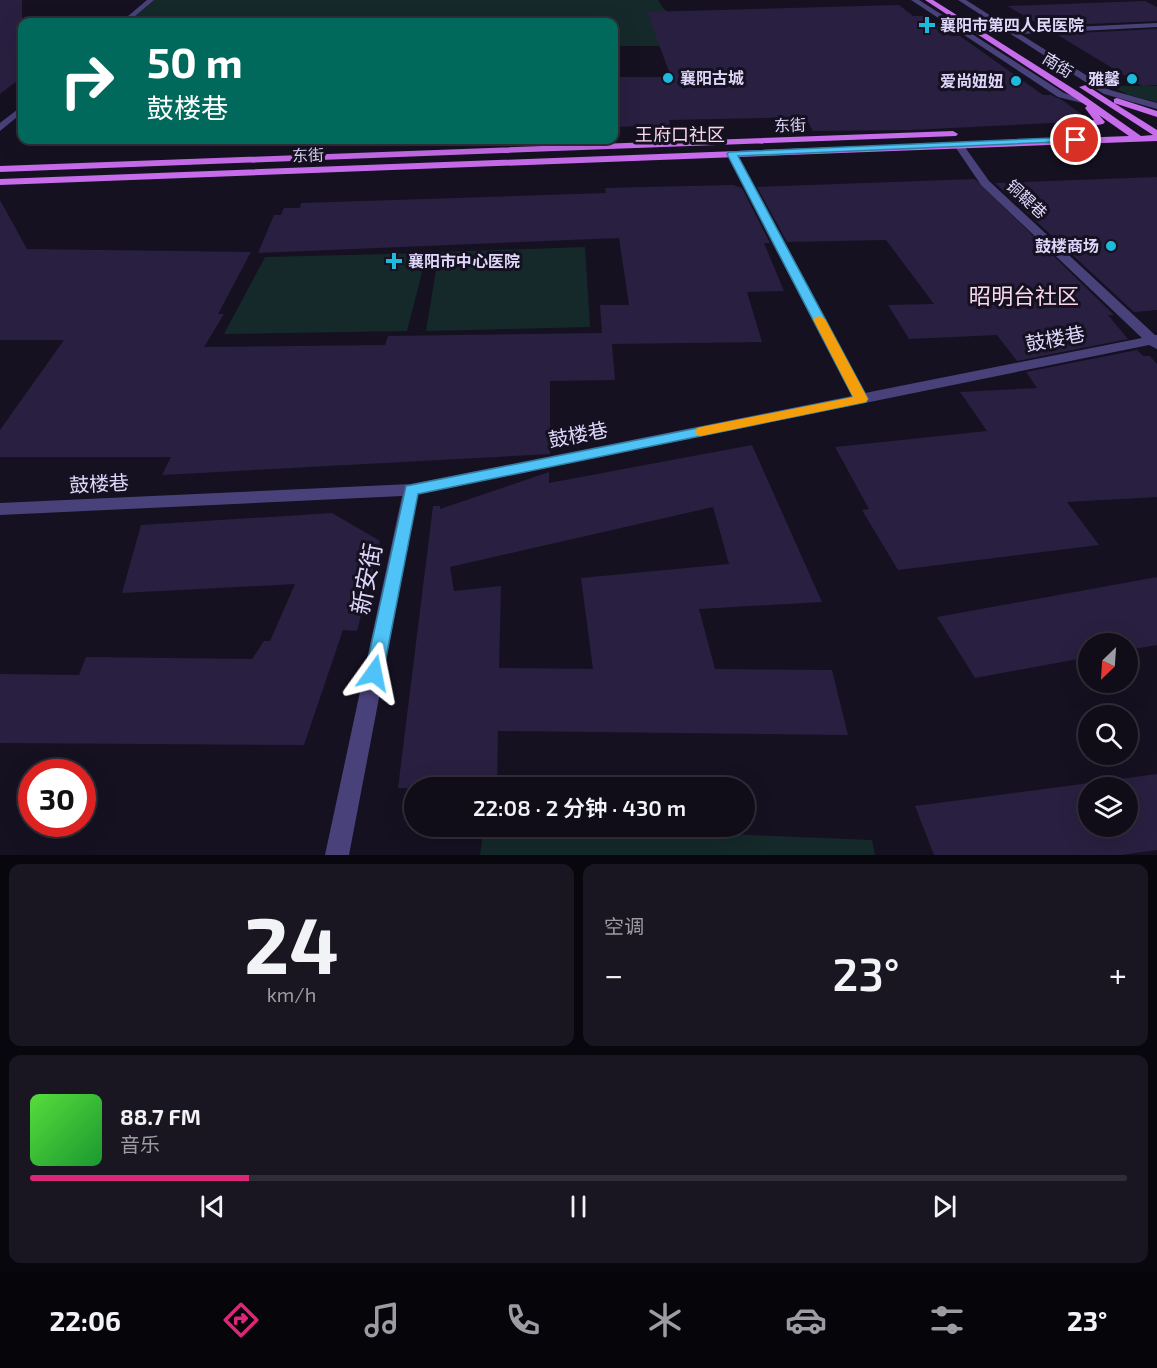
<!DOCTYPE html>
<html lang="zh">
<meta charset="utf-8">
<style>
:root{--surface:#100d19;--page:#191622;--text:#f1f3f6;--muted:#9c9ca2;--line:#302d38;--accent:#db2777}
body{margin:0;font-family:"Exo 2","Noto Sans SC",sans-serif;background:var(--page);color:var(--text);height:100vh;display:flex;flex-direction:column;font-size:22px;white-space:nowrap}
*{box-sizing:border-box;margin:0}
p{font-size:20px;color:var(--muted)}
.icon{flex:none;width:33px;height:33px;fill:none;stroke:currentColor;stroke-width:2;stroke-linecap:round;stroke-linejoin:round}
.map{position:relative;height:855px;overflow:hidden}
.details{display:flex;flex-direction:column;gap:9px;padding:9px;background:#09070e;flex:1}
.details>*{flex:none}
.top-card{position:absolute;left:18px;top:18px;width:600px;height:126px;border-radius:12px;box-shadow:0 6px 24px #0002,0 0 0 2px var(--line);background:#00695c;color:#fff;overflow:hidden}
.needle{width:39px;rotate:205deg}
.tools{position:absolute;left:1078px;top:633px;display:grid;gap:12px}
.tools a{display:grid;place-items:center;width:60px;height:60px;border-radius:50%;background:var(--surface);box-shadow:0 6px 24px #0002,0 0 0 2px var(--line);font-size:30px}
.speed{position:absolute;left:18px;top:759px;display:flex;gap:12px;font-size:30px;font-weight:700;text-align:center}
.speed>*{display:grid;place-content:center;width:78px;height:78px;border-radius:50%;background:var(--surface);box-shadow:0 6px 24px #0002,0 0 0 2px var(--line);line-height:1}
.speed .limit{border:9px solid #d22;background:#fff;color:#111}
.pin{position:absolute;display:grid;place-items:center;width:51px;height:51px;color:#fff;margin:-26px;border:3px solid #fff;border-radius:50%;box-shadow:0 2px 6px #0007}
.me{position:absolute;width:66px;margin:-33px;rotate:12deg;stroke-linejoin:round;filter:drop-shadow(0 0 4px #0008)}
.turn{display:flex;align-items:center;gap:21px;height:126px;padding:0 30px;font-size:27px}
.turn .icon{width:78px;height:78px;stroke-width:2.5}
.turn b{display:block;font-size:42px;line-height:51px}
.big{font-size:45px;font-weight:600;line-height:1.1}
.details .card{flex:1;display:flex;flex-direction:column;justify-content:center;gap:9px;min-width:0;padding:0 21px;border-radius:12px;background:var(--page)}
.details .dial{align-items:center;gap:0}
.dial b{font-size:78px;line-height:1}
.song{display:flex;align-items:center;gap:18px}
.cover{width:72px;height:72px;border-radius:9px;background:linear-gradient(135deg,hsl(110 70% 55%),hsl(130 70% 35%))}
.played{height:6px;border-radius:3px;background:linear-gradient(90deg,var(--accent) 20%,var(--line) 20%)}
.keys{display:flex;justify-content:space-around;direction:ltr}
.heat{display:flex;justify-content:space-between;align-items:center;font-size:33px;direction:ltr}
.details .tiles{flex:1;display:grid;gap:9px;grid-template-columns:1fr 1fr}
.card:last-child{grid-column:span 2}
.trip{position:absolute;left:404px;top:777px;width:351px;height:60px;border-radius:30px;background:var(--surface);box-shadow:0 6px 24px #0002,0 0 0 2px var(--line);font-weight:600;line-height:60px;text-align:center}
.dock{display:flex;height:96px;justify-content:space-around;align-items:center;background:#06050a;color:var(--muted)}
.dock .icon{width:42px;height:42px}
.dock .on{color:var(--accent)}
.dock b{font-size:27px;color:var(--text)}
.map>svg:first-child{display:block}
</style>
<div class="map">
<svg width="1157" height="855" viewBox="0 0 1157 855">
<rect width="100%" height="100%" fill="#151121"/>
<path fill="#15292a" d="M151 0H658L663 8 707 46H614V22H124Z
M1110 86H1157V102L1129 95Z
M585 247 590 327 426 331 439 252Z
M427 253 407 331 224 334 265 257Z
M484 826 557 827 872 840 875 855H480Z"/>
<path fill="#291f40" fill-rule="evenodd" d="M0 0H22V77L0 94Z
M1145 1 1157 7V21L1042 26 1007 6Z
M899 5 913 16H924L951 36H960L1043 95H1051L1062 100 1088 119 1074 122 911 130 813 131 805 117 669 120 670 125 614 127V77H671L647 12Z
M1157 29V85L1142 86 1056 34Z
M1157 177V310L1134 312 995 183Z
M975 179 1114 315H1108L1128 339 1017 361 997 335 909 339 888 305 934 304 886 240 787 242 757 187Z
M733 185 742 188 770 243H764L784 291 747 292 762 342 612 344 615 380 550 381V454L162 475 171 457H0V430L64 340H0V200L27 249 251 252 218 314H224L204 347 385 345 388 336 602 333 600 305H629L619 238 258 253 274 215H281L284 208H300L301 203 606 193 605 188Z
M1137 350 1143 356H1150L1157 364V497L1067 502 1099 545 898 570 862 510 869 509 835 447 987 431 960 392 1037 388 1026 372Z
M752 445 822 602 699 609 715 669 832 670 848 735 498 731 497 788H398L433 506H440V509L549 472V483ZM713 507 729 564 581 578 593 669 499 668 501 586 454 591 450 567Z
M332 513 380 541 357 631 343 630 304 745 0 743V674L79 675 86 657 252 659 264 641H270L295 584 122 593 141 525Z
M1157 577V645L1128 650V644H1089V657L975 678 937 617Z
M1157 774V850L1121 855H934L915 806ZM1089 788H1128V826H1089Z"/>
<g fill="none" stroke-linecap="round" stroke-linejoin="round">
<path fill="#49427a" fill-rule="evenodd" d="M147 0H154L128 22H121Z
M911 0H919L1064 93 1086 100 1082 103 1058 97Z
M958 0H966L1013 30 1157 23V27L1020 34 1110 90 1157 103V109L1104 94Z
M22 106V113L0 131V123Z
M956 143H962L989 181 1155 335H1157V349L1149 345 418 494 349 855H325L402 496 0 515V503L411 484 852 396 727 154 732 151 737 154 865 393 1142 338 981 185 954 145Z"/>
<path fill="#c76ceb" fill-rule="evenodd" d="M925 0H933L1080 93 1141 136 1153 135 1079 87 1086 85 1114 103V99L1117 98 1157 111V117L1114 103 1157 130V141L0 185V179L1129 136 1099 115 1105 122 1103 124 1058 132V128L1094 120 1085 108 1087 106Z
M953 131 958 134 956 136 0 172V166Z"/>
</g>
<path fill="#4fc3f7" stroke="#337fa1" stroke-width="1.5" d="M1076 137 1079 138V141L738 156 868 399 866 402 418 494 383 673 381 678 374 680 368 678 365 673 406 486 853 397 727 154 729 152Z"/>
<path fill="#f59e0b" d="M819 316 825 319 868 399 866 402 701 436 697 435 695 431 697 428 701 427 853 397 813 319Z"/>
<g fill="#1ebade" stroke="#151121" stroke-width="2">
<path d="M924 16h6v6h6v6h-6v6h-6v-6h-6v-6h6z"/>
<circle cx="668" cy="78" r="6"/>
<circle cx="1132" cy="79" r="6"/>
<circle cx="1016" cy="81" r="6"/>
<circle cx="1111" cy="246" r="6"/>
<path d="M391 252h6v6h6v6h-6v6h-6v-6h-6v-6h6z"/>
</g>
<g text-anchor="middle" stroke-width="6" stroke-linejoin="round" paint-order="stroke">
<g font-size="16" font-weight="bold" fill="#ded7fa" stroke="#151121" text-anchor="start">
<text x="940" y="31">襄阳市第四人民医院</text>
<text x="680" y="84">襄阳古城</text>
<text x="1120" y="85" text-anchor="end">雅馨</text>
<text x="1004" y="87" text-anchor="end">爱尚妞妞</text>
<text x="1099" y="252" text-anchor="end">鼓楼商场</text>
<text x="408" y="267">襄阳市中心医院</text>
</g>
<g font-size="16" fill="#ded7fa" stroke="#151121">
<text transform="translate(1058 65) rotate(32)" y="6">南街</text>
<text transform="translate(790 125) rotate(-2)" y="6">东街</text>
<text transform="translate(308 155) rotate(-2)" y="6">东街</text>
<text transform="translate(1027 199) rotate(43)" y="6">铜鞮巷</text>
</g>
<g font-size="18" fill="#fad8eb" stroke="#151121">
<text x="680" y="141">王府口社区</text>
</g>
<g font-size="20" fill="#ded7fa" stroke="#151121">
<text transform="translate(1055 339) rotate(-11)" y="7">鼓楼巷</text>
<text transform="translate(578 435) rotate(-11)" y="7">鼓楼巷</text>
<text transform="translate(99 484) rotate(-3)" y="7">鼓楼巷</text>
</g>
<g font-size="22" fill="#fad8eb" stroke="#151121">
<text x="1024" y="304">昭明台社区</text>
</g>
<g font-size="24" fill="#ded7fa" stroke="#151121">
<text transform="translate(367 579) rotate(-79)" y="8">新安街</text>
</g>
</g>
</svg>
<div class="tools">
<a><svg class="needle" viewBox="-14 -14 28 28"><path d="M0-13l5 13h-10z" fill="#e53935"/><path d="M0 13l5-13h-10z" fill="#9c9ca2"/></svg></a>
<a><svg class="icon" aria-label="search" viewBox="0 0 24 24"><circle cx="10" cy="10" r="6"/><path d="M15 15l6 6"/></svg></a>
<a><svg class="icon" aria-label="layers" viewBox="0 0 24 24"><path d="M12 4l9 5-9 5-9-5zM3 14l9 5 9-5"/></svg></a>
</div>
<div class="speed"><div class="limit">30</div></div>
<div class="pin" style="left:1076px;top:140px;background:#d93025"><svg class="icon" aria-label="arrive" viewBox="0 0 24 24"><path d="M6 21V4h12l-3 4 3 4H6"/></svg></div>
<svg class="me" style="left:374px;top:673px" viewBox="-20 -20 40 40"><path d="M0-17L14 15 0 8-14 15z" fill="#4fc3f7" stroke="#fff" stroke-width="4"/></svg>
<div class="trip">22:08 · 2 分钟 · 430 m</div>
<div class="top-card">
<div class="turn"><svg class="icon" aria-label="right" viewBox="0 0 24 24"><path d="M7 20v-9h11M14 6l5 5-5 5"/></svg><div><b>50 m</b>鼓楼巷</div></div>
</div>
</div>
<section class="details">
<div class="tiles">
<div class="card dial"><b>24</b><p>km/h</p></div>
<div class="card"><p>空调</p>
<div class="heat"><a>−</a><b class="big">23°</b><a>+</a></div>
</div>
<div class="card">
<div class="song"><i class="cover"></i><div><b>88.7 FM</b><p>音乐</p></div></div>
<div class="played"></div>
<div class="keys"><svg class="icon" aria-label="previous" viewBox="0 0 24 24"><path d="M18 5L8 12l10 7zM5 5v14"/></svg><svg class="icon" aria-label="pause" viewBox="0 0 24 24"><path d="M8 5v14M16 5v14"/></svg><svg class="icon" aria-label="next" viewBox="0 0 24 24"><path d="M6 5l10 7-10 7zM19 5v14"/></svg></div>
</div>
</div>
</section>
<nav class="dock">
<b>22:06</b>
<svg class="icon on" aria-label="directions" viewBox="0 0 24 24"><path d="M12 3l9 9-9 9-9-9zM9 14v-3h6M13 9l2 2-2 2"/></svg>
<svg class="icon" aria-label="music" viewBox="0 0 24 24"><path d="M9 18V5l10-2v13"/><circle cx="6" cy="18" r="3"/><circle cx="16" cy="16" r="3"/></svg>
<svg class="icon" aria-label="phone" viewBox="0 0 24 24"><path d="M5 4h4l2 5-3 2q2 4 5 5l2-3 5 2v4C11 20 4 13 5 4z"/></svg>
<svg class="icon" aria-label="climate" viewBox="0 0 24 24"><path d="M12 3v18M4 7l16 10M4 17L20 7"/></svg>
<svg class="icon" aria-label="car" viewBox="0 0 24 24"><path d="M5 17H2v-5l4-1 3-4h7l3 4 3 1v5h-3M9 17h6M6 11h13"/><circle cx="7" cy="17" r="2"/><circle cx="17" cy="17" r="2"/></svg>
<svg class="icon" aria-label="filters" viewBox="0 0 24 24"><path d="M4 7h16M4 17h16"/><circle cx="9" cy="7" r="2"/><circle cx="15" cy="17" r="2"/></svg>
<b>23°</b>
</nav>
